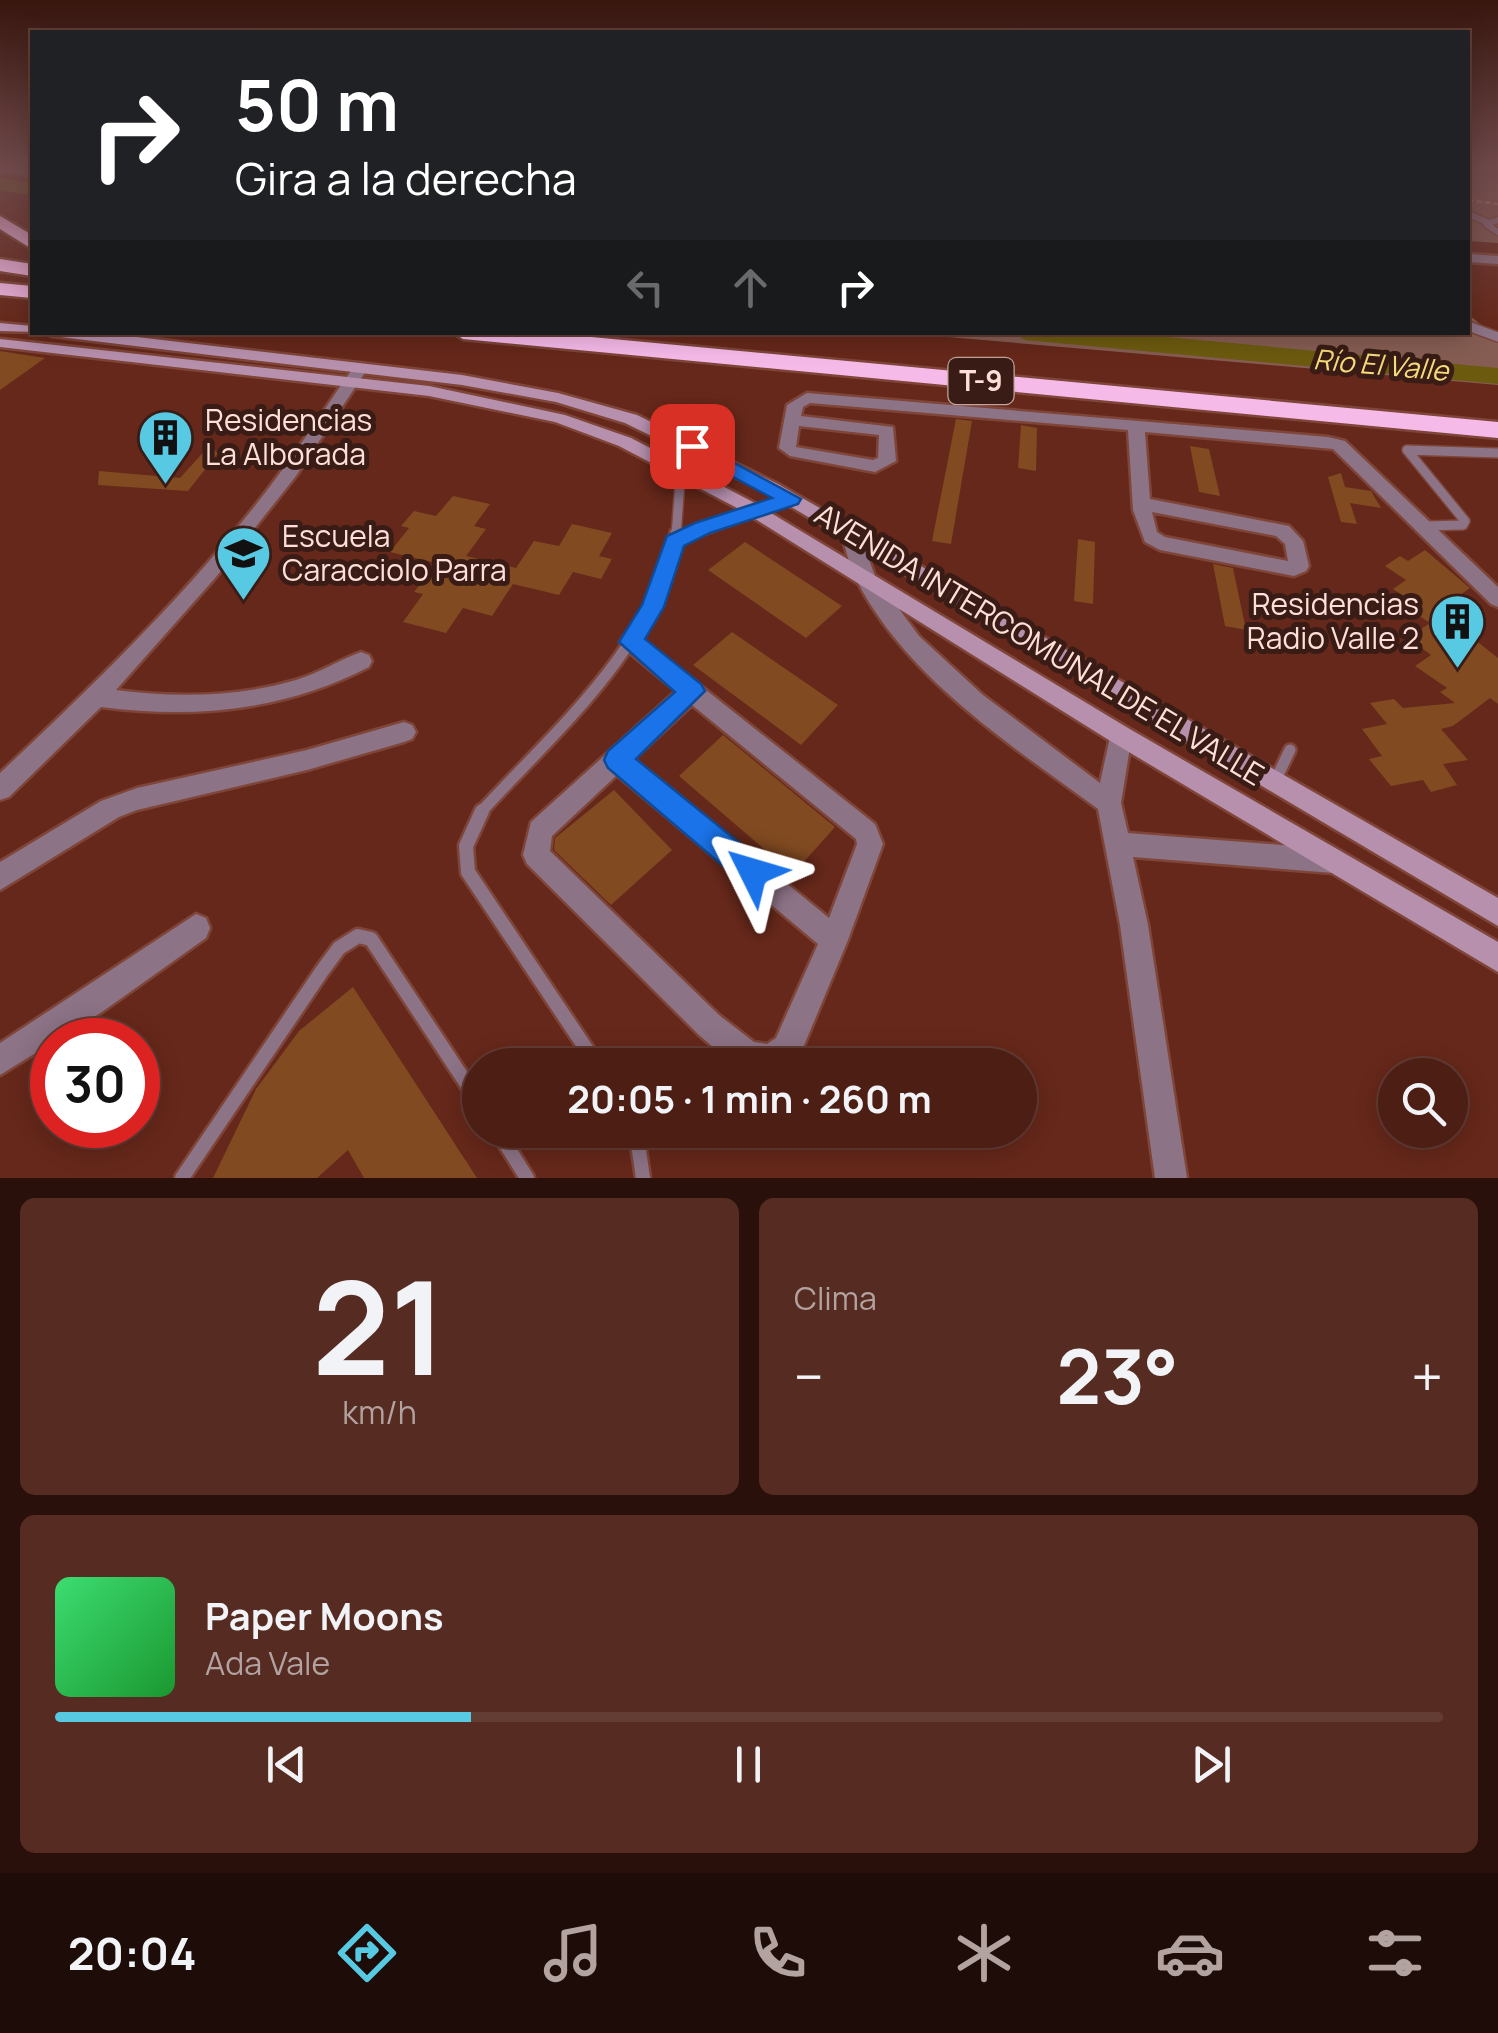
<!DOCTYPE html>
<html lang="es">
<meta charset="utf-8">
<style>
:root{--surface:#4c1e14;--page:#562b22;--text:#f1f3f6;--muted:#b2a2a0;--line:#633c34;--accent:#57c9e2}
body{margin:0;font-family:Manrope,sans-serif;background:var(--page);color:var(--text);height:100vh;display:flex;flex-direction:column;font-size:38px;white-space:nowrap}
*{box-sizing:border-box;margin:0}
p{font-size:32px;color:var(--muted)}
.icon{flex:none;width:55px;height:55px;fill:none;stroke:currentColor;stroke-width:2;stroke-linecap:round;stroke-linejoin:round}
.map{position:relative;height:1178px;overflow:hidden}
.details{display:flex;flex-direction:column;gap:20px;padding:20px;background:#2a100b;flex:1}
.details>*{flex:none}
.banner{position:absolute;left:30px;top:30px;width:1440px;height:305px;border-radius:0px;box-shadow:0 5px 25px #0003,0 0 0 2px var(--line);background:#202124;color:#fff;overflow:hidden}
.tools{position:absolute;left:1378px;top:1058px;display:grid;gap:20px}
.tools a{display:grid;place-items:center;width:90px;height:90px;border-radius:50%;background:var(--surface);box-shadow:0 5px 25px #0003,0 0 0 2px var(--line);font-size:50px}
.speed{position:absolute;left:30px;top:1018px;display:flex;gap:20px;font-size:50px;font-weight:700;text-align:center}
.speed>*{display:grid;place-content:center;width:130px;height:130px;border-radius:50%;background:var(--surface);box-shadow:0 5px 25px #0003,0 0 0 2px var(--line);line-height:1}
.speed .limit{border:15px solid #d22;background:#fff;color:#111}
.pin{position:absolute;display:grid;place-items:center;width:85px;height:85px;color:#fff;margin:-42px;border-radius:20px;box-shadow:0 5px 15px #0006}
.me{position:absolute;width:110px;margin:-55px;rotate:310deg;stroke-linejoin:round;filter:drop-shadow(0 0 8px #0008)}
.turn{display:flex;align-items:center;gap:35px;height:210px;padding:0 40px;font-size:45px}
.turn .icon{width:130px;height:130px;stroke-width:2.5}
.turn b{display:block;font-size:70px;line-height:85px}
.lanes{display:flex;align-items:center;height:95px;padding:0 40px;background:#0003;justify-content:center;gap:50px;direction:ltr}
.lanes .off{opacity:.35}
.big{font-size:75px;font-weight:700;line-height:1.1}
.details .widget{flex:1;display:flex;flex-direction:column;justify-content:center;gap:15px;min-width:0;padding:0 35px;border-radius:15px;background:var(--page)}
.details .dial{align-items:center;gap:0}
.dial b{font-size:130px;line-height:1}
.song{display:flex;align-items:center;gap:30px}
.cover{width:120px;height:120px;border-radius:15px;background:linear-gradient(135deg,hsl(140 70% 55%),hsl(130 70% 35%))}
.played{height:10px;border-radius:5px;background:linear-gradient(90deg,var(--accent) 30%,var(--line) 30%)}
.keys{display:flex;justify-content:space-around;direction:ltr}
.heat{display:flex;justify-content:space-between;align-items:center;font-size:55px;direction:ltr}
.details .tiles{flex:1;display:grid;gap:20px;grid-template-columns:1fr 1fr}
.widget:last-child{grid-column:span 2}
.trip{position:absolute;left:462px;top:1048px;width:575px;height:100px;border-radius:50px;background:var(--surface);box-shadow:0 5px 25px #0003,0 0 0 2px var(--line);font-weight:700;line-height:100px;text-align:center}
.dock{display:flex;height:160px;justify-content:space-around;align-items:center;background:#1e0c08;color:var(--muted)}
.dock .icon{width:70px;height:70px}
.dock .current{color:var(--accent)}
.dock b{font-size:45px;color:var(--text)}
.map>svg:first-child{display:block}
</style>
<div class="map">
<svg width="1498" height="1178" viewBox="0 0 1498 1178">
<rect width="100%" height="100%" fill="#66281a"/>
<path fill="#865d53" d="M1468 164H1498V243L1468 241Z
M1468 314 1498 339V385L902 333 1468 332Z"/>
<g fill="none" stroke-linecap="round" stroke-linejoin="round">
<path fill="#6c5b0f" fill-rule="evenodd" d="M0 178 32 183V195L0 190Z
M1013 332H1113L1498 368V384L1025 340Z"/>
</g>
<path fill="#814a21" d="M0 351 45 358 0 390Z
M956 419 972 421 951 544 932 541Z
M1021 425 1037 428 1036 471 1018 468Z
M209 446 218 453 188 491 98 485 99 471 180 478Z
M1190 446 1209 449 1220 496 1199 492Z
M1341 473 1345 487 1371 491 1381 508 1350 503 1357 524 1341 522 1328 477Z
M453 496 490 504 474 526 486 529 466 556 516 568 534 541 559 546 572 524 612 533 599 556 612 559 601 579 573 572 559 595 513 584 492 616 463 608 446 633 403 622 423 594 414 592 436 563 390 552 409 528 401 526 414 511 436 516Z
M1078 539 1095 542 1093 604 1074 601Z
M745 542 842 606 806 638 708 570Z
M1425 550 1470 588 1460 595 1485 611 1460 628 1498 658V704L1490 698 1453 726 1441 729 1468 760 1443 764 1457 785 1431 792 1423 780 1391 786 1369 759 1382 756 1362 729 1387 724 1370 703 1394 699 1403 708 1455 703 1440 692 1447 688 1415 666 1431 655 1408 638 1430 623 1415 613 1422 608 1393 589 1406 580 1385 566 1400 556 1408 561Z
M1213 564 1233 568 1246 630 1225 626Z
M732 632 838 705 801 745 693 665Z
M723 735 835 827 793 874 679 776Z
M614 790 672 850 611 905 554 850 555 838Z
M353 987 477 1178H364L348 1150 317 1178H213L256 1089 299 1031Z"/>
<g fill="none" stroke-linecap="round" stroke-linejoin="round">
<defs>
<path id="lane-far3" d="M1468 214 1487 222
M1498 220 1486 224 1498 232"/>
<path id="lane-far2" d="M1468 326 1498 337
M1426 526 1463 525 1465 521 1407 450 1498 453
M676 536 681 468
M688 536 791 499"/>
<path id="lane-far1" d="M675 542 693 533
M1275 781 1290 750
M480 813C555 731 654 648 676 533"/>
<path id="lane" d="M482 811 466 846 468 872 597 1065
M497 1130 527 1178
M636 1130 643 1178
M182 1178 322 971 339 948 358 936 371 939 480 1104"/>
<path id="street" d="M0 166 32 170V176L0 172Z
M1468 254 1498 256V264L1468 262Z
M360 363 368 368 296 476 216 577 116 690C175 698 238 697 296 680 319 673 339 660 361 652L369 655 372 661 369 667C283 711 195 719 101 707L9 797 0 800V773C101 678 204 578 285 466 309 433 332 398 355 365Z
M807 393 1328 437 1345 441 1498 587V607L1491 604 1333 449 1145 432 1150 499 1289 526 1303 541 1309 566 1306 571 1294 576 1160 550 1145 542 1133 510 1128 430 810 403 803 407 801 416 893 427 896 461 875 472 790 456 779 448 787 405ZM799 426 879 435 878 458 873 460 796 447ZM1152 512 1276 536 1285 544 1288 561 1165 537 1157 532Z
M851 528 860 535 875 576 919 636 983 695 1100 783 1112 728 1120 725 1128 728 1132 735 1121 803 1128 833 1333 849 1342 852 1346 861 1342 870 1333 873 1133 857 1148 925 1187 1178H1155L1120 925 1098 809C1011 745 906 678 856 579 849 565 846 550 842 535Z
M631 634 638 636 875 824 883 844 848 940 798 1060 788 1065H734L699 1035 527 864 523 855 531 822 676 691 624 648 620 642 624 636ZM692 705 856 839 857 844 829 918 634 759ZM617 775 818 944 776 1038 767 1044 754 1042 719 1015 550 851 552 836Z
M404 722 412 725 416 732 412 739 404 742 307 770 137 810 119 817 0 890V862L101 801 137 788 307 750Z
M196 914 206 918 210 928 206 938 102 1012 0 1075V1043Z"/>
<path id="secondary" d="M0 323 32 326V332H37L0 331Z
M45 332H94L462 375 558 393 637 415 778 484 1498 898V926L766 492 625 423 556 402 462 385 52 336Z
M0 339 429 386 565 415 631 438 751 501 1128 728 1498 942V972L1112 742 739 509 619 446 555 422 429 396 0 347Z"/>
<path id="highway" d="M0 216 32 235V249L0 229Z
M0 259 32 264V276L0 271Z
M0 283 32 286V298L0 295Z
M452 332H538L1498 422V438L463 339Z"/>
</defs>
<use href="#lane-far3" stroke="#7e4538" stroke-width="9"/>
<use href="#lane-far2" stroke="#7e4538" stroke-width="12"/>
<use href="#lane-far1" stroke="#7e4538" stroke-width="16"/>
<use href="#lane" stroke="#7e4538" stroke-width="19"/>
<use href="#street" stroke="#7e4538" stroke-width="5"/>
<use href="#secondary" stroke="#7e4538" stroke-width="5"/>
<use href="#highway" stroke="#7e4538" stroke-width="5"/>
<path stroke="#b5867b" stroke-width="2.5" stroke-dasharray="6 2.5" stroke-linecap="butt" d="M1468 167 1498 166
M1468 200 1498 204"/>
<use href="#lane-far3" stroke="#8c7386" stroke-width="6"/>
<use href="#lane-far2" stroke="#8c7386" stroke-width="9"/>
<use href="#lane-far1" stroke="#8c7386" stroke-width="11"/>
<use href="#lane" stroke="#8c7386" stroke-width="14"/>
<use href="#street" fill="#8c7386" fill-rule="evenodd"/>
<use href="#secondary" fill="#b790ae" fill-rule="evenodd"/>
<use href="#highway" fill="#f6bae9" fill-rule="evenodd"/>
</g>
<linearGradient id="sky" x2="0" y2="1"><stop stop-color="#38160e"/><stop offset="0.5" stop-color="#6e4849"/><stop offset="1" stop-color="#6e4849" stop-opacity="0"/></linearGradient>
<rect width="1498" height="329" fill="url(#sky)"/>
<path fill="#1a73e8" stroke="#114b97" stroke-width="2.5" d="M692 440 801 499 798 504 710 533 684 546 664 607 645 639 701 684 705 691 636 759 763 862 768 872 763 883 753 887 743 883 608 768 604 760 608 751 675 692 619 642 642 605 667 536 695 523 772 498 685 451V442Z"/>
<defs>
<symbol id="building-pin" viewBox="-11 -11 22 30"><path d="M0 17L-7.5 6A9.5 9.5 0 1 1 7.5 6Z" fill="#57c9e2" stroke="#381c15"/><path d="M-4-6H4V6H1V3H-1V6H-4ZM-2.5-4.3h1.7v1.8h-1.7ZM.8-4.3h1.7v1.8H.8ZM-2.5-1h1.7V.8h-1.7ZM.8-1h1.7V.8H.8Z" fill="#111"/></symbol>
<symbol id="school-pin" viewBox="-11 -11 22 30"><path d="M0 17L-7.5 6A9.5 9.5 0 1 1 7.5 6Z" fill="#57c9e2" stroke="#381c15"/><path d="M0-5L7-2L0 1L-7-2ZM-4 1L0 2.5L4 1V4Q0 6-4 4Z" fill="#111"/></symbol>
</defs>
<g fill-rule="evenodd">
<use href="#building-pin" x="134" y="406" width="63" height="86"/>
<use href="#school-pin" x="212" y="522" width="63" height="86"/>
<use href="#building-pin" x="1426" y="590" width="63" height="86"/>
</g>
<g text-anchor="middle" stroke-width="10" stroke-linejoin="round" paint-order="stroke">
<g font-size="28" font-style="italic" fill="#f5db7a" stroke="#381c15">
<text transform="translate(1381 365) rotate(5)" y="10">Río El Valle</text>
</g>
<rect fill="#381c15" stroke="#c3a49d" stroke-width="2.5" x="948.5" y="358" width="65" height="46" rx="8"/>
<g font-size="28" font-weight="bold" fill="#ffdfd7">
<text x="981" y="391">T-9</text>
</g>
<g font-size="30" fill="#ffdfd7" stroke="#381c15" text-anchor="start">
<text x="205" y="431">Residencias<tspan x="205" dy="34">La Alborada</tspan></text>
<text x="282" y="547">Escuela<tspan x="282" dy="34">Caracciolo Parra</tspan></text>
<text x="1419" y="615" text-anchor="end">Residencias<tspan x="1419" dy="34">Radio Valle 2</tspan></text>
</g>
<g font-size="30" fill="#ffdfd7" stroke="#381c15">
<text transform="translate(1039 645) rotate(31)" y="10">AVENIDA INTERCOMUNAL DE EL VALLE</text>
</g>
</g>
</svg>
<div class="tools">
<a><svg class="icon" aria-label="search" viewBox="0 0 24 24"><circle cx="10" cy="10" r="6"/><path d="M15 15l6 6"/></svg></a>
</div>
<div class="speed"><div class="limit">30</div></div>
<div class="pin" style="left:692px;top:446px;background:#d93025"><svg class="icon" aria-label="arrive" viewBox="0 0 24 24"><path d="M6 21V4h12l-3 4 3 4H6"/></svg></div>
<svg class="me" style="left:753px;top:872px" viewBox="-20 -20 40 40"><path d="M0-17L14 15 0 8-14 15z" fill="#1a73e8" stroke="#fff" stroke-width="4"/></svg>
<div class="trip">20:05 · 1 min · 260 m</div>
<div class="banner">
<div class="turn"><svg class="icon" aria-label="right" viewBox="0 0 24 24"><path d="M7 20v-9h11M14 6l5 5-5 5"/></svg><div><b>50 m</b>Gira a la derecha</div></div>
<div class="lanes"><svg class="icon off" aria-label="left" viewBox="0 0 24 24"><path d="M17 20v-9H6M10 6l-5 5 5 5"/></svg><svg class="icon off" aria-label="ahead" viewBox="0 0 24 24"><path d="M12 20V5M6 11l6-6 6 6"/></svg><svg class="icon" aria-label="right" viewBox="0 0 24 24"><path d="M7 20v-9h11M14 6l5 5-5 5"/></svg></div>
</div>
</div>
<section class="details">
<div class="tiles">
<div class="widget dial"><b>21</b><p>km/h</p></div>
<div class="widget"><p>Clima</p>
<div class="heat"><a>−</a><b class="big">23°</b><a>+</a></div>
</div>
<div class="widget">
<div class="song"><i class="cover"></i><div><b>Paper Moons</b><p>Ada Vale</p></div></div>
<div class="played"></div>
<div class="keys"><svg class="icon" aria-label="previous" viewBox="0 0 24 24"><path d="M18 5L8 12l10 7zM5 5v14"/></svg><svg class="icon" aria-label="pause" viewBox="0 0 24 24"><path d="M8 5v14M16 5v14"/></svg><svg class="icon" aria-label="next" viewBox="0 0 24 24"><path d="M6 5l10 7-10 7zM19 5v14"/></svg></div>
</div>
</div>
</section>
<nav class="dock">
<b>20:04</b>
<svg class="icon current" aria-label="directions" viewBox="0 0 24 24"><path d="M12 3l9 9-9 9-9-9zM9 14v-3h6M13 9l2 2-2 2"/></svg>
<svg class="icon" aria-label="music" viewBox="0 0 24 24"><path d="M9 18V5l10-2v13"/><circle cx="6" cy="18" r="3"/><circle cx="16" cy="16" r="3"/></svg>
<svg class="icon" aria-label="phone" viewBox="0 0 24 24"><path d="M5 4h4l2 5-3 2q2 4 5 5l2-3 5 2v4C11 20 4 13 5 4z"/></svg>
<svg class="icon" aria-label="climate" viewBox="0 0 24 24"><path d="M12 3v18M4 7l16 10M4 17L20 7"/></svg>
<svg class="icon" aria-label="car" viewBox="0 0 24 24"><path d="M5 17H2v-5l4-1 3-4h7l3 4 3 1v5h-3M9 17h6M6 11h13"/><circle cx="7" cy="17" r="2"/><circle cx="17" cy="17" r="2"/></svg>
<svg class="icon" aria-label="filters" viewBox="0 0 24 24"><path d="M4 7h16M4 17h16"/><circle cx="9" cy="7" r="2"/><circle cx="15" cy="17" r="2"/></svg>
</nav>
